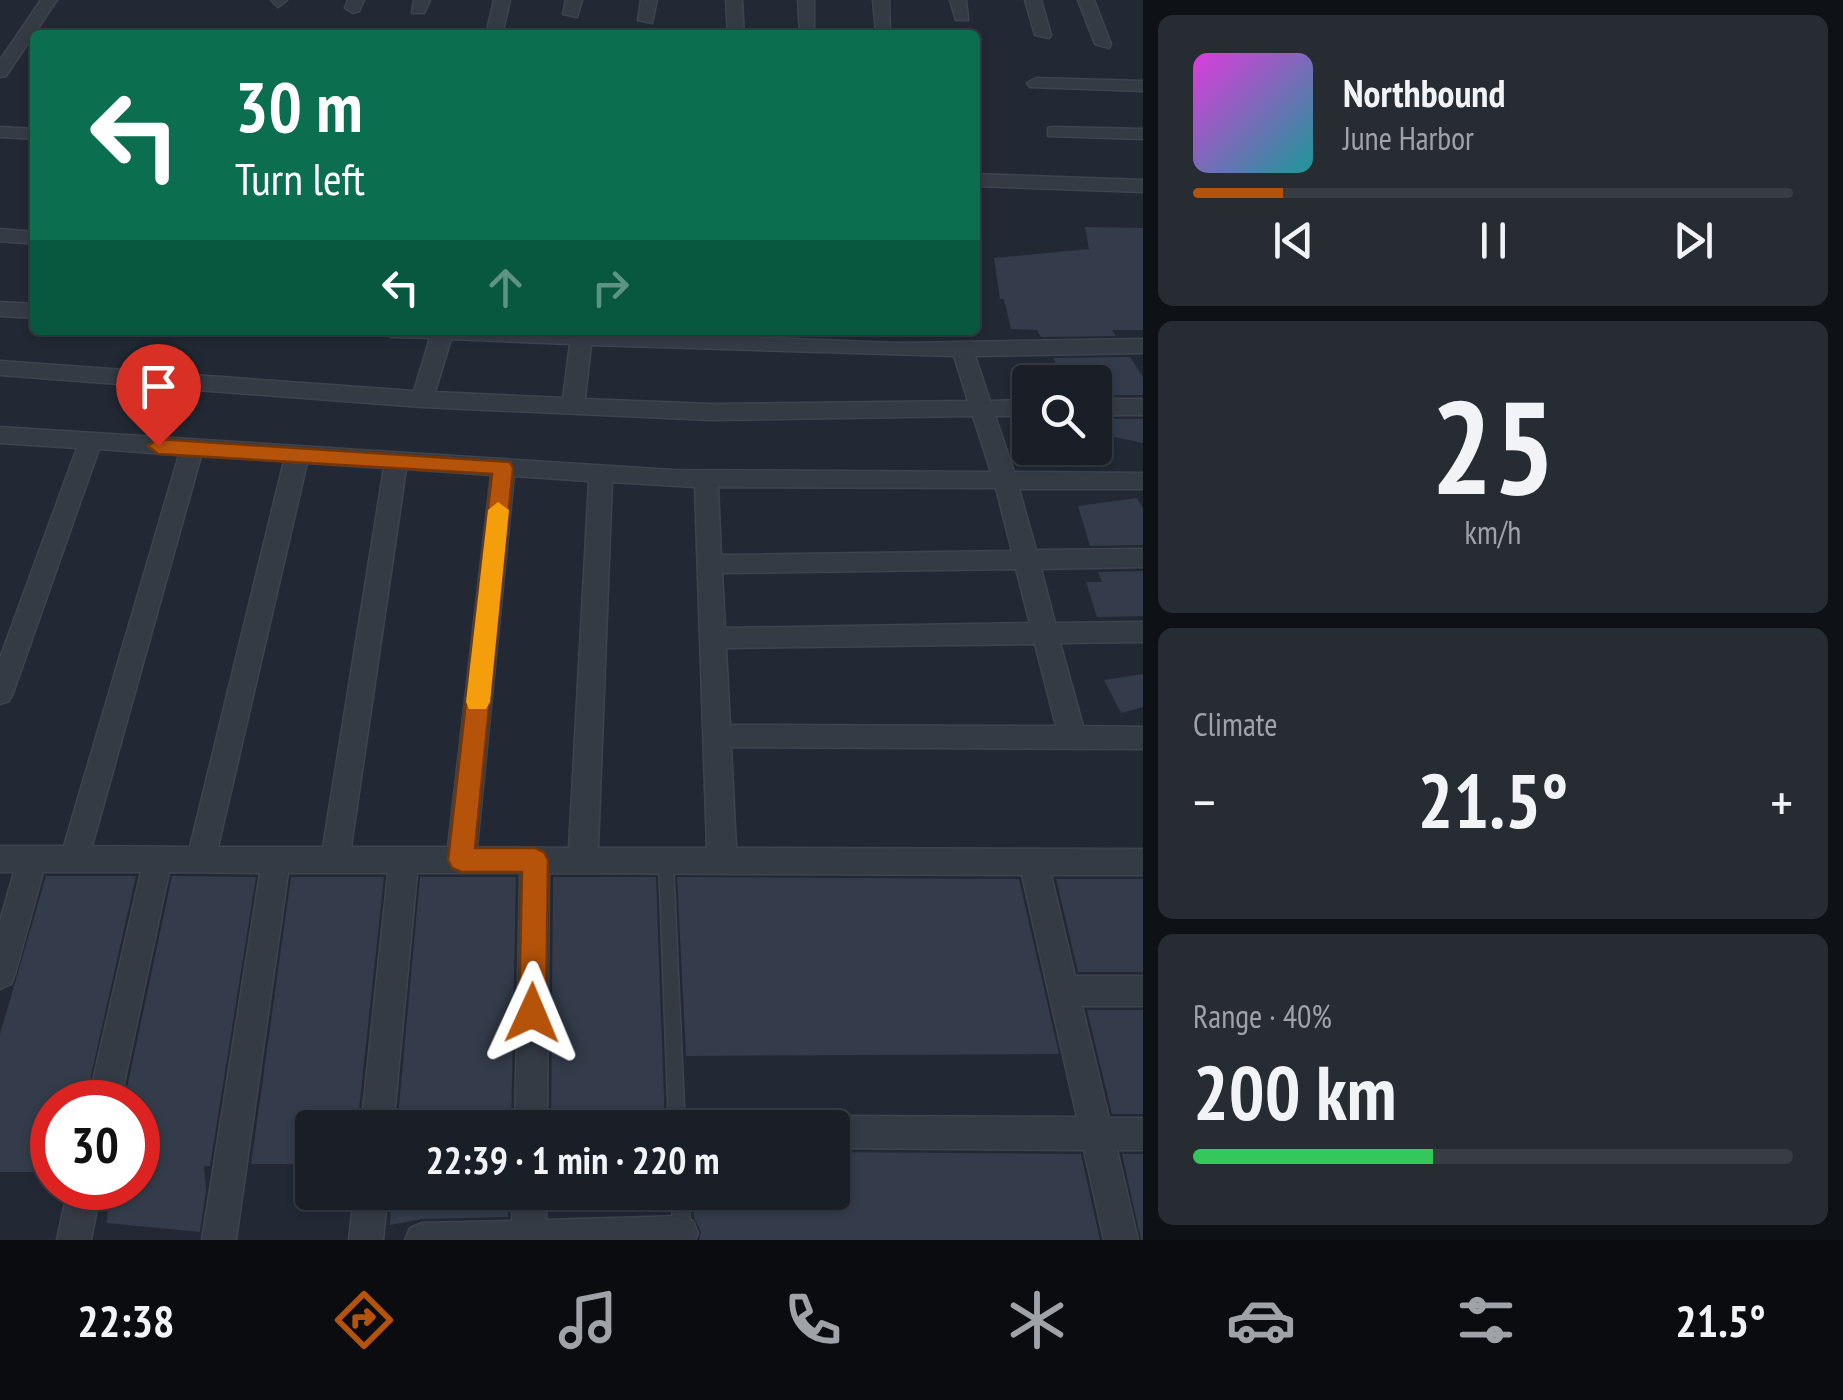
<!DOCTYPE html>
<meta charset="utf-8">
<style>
:root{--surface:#1a1f27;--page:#272c33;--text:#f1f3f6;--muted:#9fa2a7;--line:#383d44;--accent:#b45309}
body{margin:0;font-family:"PT Sans Narrow",sans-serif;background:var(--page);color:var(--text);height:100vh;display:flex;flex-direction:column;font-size:38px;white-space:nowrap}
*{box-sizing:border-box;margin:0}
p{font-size:32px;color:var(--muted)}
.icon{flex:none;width:55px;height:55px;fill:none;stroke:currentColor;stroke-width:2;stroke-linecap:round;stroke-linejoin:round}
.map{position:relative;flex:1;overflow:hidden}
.sheet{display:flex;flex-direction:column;gap:15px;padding:15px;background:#0e1115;width:700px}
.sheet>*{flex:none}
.guide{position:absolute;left:30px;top:30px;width:950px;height:305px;border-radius:10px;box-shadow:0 2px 8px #0004,0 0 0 2px var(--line);background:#0b6e4f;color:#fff;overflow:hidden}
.controls{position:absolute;left:1012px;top:365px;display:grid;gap:20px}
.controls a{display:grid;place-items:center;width:100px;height:100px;border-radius:10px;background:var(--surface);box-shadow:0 2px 8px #0004,0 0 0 2px var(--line);font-size:50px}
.speed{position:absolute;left:30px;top:1080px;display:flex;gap:20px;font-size:50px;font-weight:700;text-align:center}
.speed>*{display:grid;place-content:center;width:130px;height:130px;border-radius:50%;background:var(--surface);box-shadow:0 2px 8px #0004,0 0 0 2px var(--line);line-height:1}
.speed .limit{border:15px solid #d22;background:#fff;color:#111}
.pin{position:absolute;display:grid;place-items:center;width:85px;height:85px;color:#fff;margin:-102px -42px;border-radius:50% 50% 50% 0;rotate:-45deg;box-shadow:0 0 10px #0007}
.pin .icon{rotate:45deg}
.me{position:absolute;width:110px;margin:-55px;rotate:1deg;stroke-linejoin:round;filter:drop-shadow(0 0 8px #0008)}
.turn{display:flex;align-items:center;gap:35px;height:210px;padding:0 40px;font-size:45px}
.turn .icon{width:130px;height:130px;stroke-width:2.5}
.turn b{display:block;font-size:70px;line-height:85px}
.lanes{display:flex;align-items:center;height:95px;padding:0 40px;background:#0003;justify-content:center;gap:50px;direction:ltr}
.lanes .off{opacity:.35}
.big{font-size:75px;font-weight:800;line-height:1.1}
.sheet .widget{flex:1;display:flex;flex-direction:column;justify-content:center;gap:15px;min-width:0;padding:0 35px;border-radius:15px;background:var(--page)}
.sheet .dial{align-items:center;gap:0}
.dial b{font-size:130px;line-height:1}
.song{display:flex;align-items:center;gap:30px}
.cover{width:120px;height:120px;border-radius:15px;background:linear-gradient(135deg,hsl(300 70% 55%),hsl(180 70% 35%))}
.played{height:10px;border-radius:5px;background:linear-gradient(90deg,var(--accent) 15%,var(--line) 15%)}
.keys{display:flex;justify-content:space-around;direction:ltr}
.heat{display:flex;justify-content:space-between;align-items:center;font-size:55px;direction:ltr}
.charge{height:15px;border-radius:8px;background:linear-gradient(90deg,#34c759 40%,var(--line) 0)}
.trip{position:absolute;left:295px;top:1110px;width:555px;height:100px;border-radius:10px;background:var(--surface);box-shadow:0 2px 8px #0004,0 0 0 2px var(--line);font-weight:800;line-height:100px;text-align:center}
.tabs{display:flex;height:160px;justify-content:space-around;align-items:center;background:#0a0c10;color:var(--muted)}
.tabs .icon{width:70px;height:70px}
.tabs .current{color:var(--accent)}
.tabs b{font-size:45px;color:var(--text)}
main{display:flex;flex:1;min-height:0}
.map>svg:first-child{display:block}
</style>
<main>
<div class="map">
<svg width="1143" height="1240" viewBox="0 0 1143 1240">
<rect width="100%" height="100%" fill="#222934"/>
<path fill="#343c4b" d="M1085 227 1143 228V330H1112L1116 336 1041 337 1037 330 1011 329 1004 299H1000L994 258 1089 249Z
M1130 357 1143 377V395H1095V382H1066L1053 358Z
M1095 419H1143V443L1095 433Z
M1137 498 1143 509V545L1090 546 1078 506Z
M1143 571V616L1097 617 1086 582H1102L1098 572Z
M1143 674V707L1121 713 1104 680Z
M46 876H136L85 1102H52V1172H0V1034Z
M172 876 256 877 210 1166H204L206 1190 200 1232 107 1223 109 1188H138V1102H124Z
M291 877H384L357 1128H312V1164H251Z
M420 877H516L511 1128H397Z
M553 877H656L665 1128H551Z
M677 877 1019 879 1059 1054 686 1056Z
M1056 879H1143V972H1078Z
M1087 1010H1143V1114H1112Z
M832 1152 1081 1154 1100 1240H699L701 1232 694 1217 692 1192H832Z
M1122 1154H1143V1240H1141Z
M392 1192H509L508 1217 422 1219 390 1225Z"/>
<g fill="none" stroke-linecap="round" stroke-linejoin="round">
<defs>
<path id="service" d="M666 855 671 856 673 861 685 1128H669L659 861 661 856Z
M672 1192H688L691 1240H673Z"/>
<path id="minor" d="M41 0H57L6 76 0 77V60Z
M271 0H287L278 7Z
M348 0H364L359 11 353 13 345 8Z
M414 0H430L424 13H412Z
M494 0H510L502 35H486Z
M566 0H582L577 17 563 14Z
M641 0H657L652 23 638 20Z
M726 0H742L744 35H728Z
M798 0H814V35L800 32Z
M873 0H889L890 35 876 32Z
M950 0H966L968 20H956Z
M1025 0H1041L1051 35 1049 38 1035 35Z
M1078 0H1094L1111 44 1109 48 1095 44Z
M1036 78 1143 81V91L1030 87 1027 83Z
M0 127 35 129V139L0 137Z
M1054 127 1143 129V139L1048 136V128Z
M975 174 1143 180V192L975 186Z
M0 229 35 232V244L0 241Z
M0 302 35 304V318L0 316Z
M381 330H567L897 343 1143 339V353L975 356 990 401 1030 400V416H995L1014 472 1143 473V489H1019L1036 550 1143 549V567L1041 569 1055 623 1143 622V642L1060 643 1083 726 1143 727V749L731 747 736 848 1143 849V875H1051L1075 976H1143V1006H1082L1109 1118H1143V1150H1117L1138 1240H1104L1084 1150 832 1148V1128H818L821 1121 832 1116 1077 1117 1022 875 549 873 547 1128H515L520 873H417L393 1128H361L388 873H288L236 1240H202L260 873 169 872 120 1102H88L141 872H43L15 974 11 984 0 989V921L14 872H0V846H64L179 455 99 449 13 693 9 701 0 704V658L77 448 0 443V427L673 470 991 472 973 416 711 420 422 407 0 375V361L414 391 430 338 391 337ZM451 339 570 344 563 398 435 392ZM591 345 954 356 968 401 711 404 585 399ZM201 456 284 461 190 847 92 846ZM307 463 384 468 323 847H218ZM406 469 491 475 448 847H351ZM514 476 589 481 569 848 477 847ZM612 482 695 487 707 848H598ZM718 487 996 488 1012 551 721 555ZM1016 569 1030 623 725 628 722 573ZM1035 644 1056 726 730 725 726 648Z
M1095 399H1143V415H1095Z
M68 1188H101L91 1240H57Z
M354 1192H388L383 1240H349Z
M513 1192H547L546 1220 681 1216 693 1221 698 1233 695 1240H405L410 1228 422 1223 512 1221Z"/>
</defs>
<use href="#service" stroke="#3e444f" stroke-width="3"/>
<use href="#minor" stroke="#3e444f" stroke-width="3"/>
<use href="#service" fill="#353b45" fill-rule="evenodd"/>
<use href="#minor" fill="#353b45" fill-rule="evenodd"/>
</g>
<path fill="#b45309" stroke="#753606" stroke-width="2.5" d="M158 439 510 462 513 468 475 848H535L544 852 548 860 546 1013 542 1023 532 1027 523 1023 519 1013 522 872H461L452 868 448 860 492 474 158 454 148 446Z"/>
<path fill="#f59e0b" d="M498 502 509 510 490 702 486 709H469L466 702 488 510Z"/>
</svg>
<div class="controls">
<a><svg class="icon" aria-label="search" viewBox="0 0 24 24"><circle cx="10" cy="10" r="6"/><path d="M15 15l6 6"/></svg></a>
</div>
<div class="speed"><div class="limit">30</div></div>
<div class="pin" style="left:158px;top:446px;background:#d93025"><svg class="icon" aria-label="arrive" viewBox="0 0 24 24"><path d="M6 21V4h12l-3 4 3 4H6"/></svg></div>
<svg class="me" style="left:532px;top:1013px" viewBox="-20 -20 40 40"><path d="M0-17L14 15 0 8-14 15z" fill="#b45309" stroke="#fff" stroke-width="4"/></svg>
<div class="trip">22:39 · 1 min · 220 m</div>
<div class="guide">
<div class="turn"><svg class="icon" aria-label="left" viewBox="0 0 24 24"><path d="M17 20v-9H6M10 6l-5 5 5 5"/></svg><div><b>30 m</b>Turn left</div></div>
<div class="lanes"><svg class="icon" aria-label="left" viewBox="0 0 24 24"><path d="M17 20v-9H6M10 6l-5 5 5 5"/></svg><svg class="icon off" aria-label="ahead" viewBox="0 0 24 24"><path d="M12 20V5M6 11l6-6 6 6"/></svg><svg class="icon off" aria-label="right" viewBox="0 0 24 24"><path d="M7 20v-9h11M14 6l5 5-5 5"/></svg></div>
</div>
</div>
<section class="sheet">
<div class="widget">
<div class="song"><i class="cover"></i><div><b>Northbound</b><p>June Harbor</p></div></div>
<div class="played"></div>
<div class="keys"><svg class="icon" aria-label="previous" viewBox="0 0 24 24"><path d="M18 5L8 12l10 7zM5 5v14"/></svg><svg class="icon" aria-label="pause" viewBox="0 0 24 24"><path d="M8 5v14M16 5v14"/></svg><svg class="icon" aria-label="next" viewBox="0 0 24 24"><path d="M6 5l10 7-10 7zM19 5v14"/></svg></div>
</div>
<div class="widget dial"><b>25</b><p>km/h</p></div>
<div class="widget"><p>Climate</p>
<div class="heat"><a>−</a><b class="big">21.5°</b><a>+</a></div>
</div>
<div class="widget"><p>Range · 40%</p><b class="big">200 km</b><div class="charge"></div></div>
</section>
</main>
<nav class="tabs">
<b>22:38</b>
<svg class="icon current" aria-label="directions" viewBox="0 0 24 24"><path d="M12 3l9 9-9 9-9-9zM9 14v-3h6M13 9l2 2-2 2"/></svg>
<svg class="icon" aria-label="music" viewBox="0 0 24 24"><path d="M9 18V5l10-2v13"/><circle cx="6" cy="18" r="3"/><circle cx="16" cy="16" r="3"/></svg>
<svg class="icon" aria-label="phone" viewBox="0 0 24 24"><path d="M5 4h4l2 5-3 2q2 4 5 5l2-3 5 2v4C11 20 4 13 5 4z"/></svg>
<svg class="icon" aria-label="climate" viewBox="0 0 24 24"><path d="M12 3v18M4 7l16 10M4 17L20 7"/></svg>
<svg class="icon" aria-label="car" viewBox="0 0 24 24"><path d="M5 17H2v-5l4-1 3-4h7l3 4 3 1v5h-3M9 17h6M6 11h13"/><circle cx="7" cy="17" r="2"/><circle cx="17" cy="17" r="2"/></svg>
<svg class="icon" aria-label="filters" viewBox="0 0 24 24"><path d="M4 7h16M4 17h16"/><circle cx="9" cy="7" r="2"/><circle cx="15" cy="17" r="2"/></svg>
<b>21.5°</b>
</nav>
